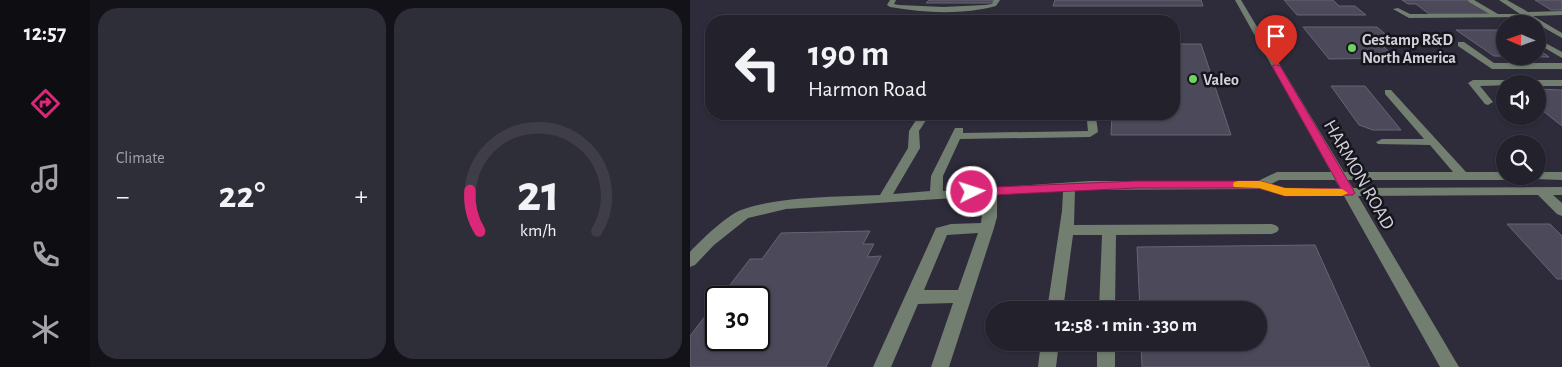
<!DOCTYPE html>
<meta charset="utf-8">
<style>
:root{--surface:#22212c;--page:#2e2e38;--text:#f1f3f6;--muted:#a2a3a9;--line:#3f3e48;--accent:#db2777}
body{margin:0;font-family:"Alegreya Sans",sans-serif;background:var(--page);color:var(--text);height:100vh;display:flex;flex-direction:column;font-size:19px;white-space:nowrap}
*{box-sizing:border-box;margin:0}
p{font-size:16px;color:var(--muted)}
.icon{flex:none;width:28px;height:28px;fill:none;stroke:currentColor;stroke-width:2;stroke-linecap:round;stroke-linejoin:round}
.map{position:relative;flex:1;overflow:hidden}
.drawer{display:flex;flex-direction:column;gap:8px;padding:8px;background:#131218;width:600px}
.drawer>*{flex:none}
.banner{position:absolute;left:15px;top:15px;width:475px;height:105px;border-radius:20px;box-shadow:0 1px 4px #0004,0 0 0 1px var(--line);background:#22212c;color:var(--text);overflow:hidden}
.needle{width:32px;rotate:272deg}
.fabs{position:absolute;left:806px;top:15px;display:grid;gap:10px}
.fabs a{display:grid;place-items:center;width:50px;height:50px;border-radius:50%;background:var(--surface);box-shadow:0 1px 4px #0004,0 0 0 1px var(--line);font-size:25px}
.speed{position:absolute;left:15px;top:286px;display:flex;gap:10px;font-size:25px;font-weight:700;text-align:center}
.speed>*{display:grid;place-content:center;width:65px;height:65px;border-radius:50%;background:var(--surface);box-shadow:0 1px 4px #0004,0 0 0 1px var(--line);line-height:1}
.speed .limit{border:2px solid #111;border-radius:8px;background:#fff;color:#111}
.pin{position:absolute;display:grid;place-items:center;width:42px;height:42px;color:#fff;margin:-51px -21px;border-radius:50% 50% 50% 0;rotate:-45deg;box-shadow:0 0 5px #0007}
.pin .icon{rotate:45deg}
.me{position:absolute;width:55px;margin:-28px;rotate:86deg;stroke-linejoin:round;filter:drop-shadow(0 0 4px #0008)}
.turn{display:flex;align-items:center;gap:18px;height:105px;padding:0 20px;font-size:22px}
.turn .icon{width:65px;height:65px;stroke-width:2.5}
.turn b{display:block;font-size:35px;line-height:42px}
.big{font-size:38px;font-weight:600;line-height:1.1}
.drawer .widget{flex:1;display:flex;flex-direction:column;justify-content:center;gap:8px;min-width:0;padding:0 18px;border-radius:20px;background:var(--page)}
.drawer .dial{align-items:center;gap:0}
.dial svg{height:130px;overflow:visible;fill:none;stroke:var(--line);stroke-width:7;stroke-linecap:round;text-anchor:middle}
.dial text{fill:var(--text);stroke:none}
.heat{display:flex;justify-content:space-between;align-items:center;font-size:28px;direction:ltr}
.drawer .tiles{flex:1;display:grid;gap:8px;grid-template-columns:repeat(2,1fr)}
.trip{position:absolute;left:295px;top:301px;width:282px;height:50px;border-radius:25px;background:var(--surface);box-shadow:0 1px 4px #0004,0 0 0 1px var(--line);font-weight:600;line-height:50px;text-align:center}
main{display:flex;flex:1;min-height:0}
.dock{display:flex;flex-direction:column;width:90px;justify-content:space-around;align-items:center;background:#0e0d12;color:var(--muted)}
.dock .icon{width:35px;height:35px}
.dock .selected{color:var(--accent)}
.dock b{font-size:22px;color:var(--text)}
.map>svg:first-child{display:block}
</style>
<main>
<nav class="dock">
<b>12:57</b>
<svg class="icon selected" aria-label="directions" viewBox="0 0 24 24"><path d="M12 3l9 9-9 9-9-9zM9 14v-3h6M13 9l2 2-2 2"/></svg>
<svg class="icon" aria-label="music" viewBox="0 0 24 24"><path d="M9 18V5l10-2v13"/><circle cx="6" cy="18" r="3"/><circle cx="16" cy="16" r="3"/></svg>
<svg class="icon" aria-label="phone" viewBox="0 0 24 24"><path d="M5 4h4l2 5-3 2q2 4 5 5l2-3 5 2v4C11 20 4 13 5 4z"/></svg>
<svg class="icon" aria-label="climate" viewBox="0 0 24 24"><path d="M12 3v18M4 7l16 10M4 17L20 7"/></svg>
</nav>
<section class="drawer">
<div class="tiles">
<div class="widget"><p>Climate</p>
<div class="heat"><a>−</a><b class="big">22°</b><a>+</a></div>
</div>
<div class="widget dial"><svg viewBox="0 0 100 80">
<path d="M14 69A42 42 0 1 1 86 69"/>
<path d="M14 69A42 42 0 0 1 8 44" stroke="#db2777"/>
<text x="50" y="56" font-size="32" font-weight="700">21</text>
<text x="50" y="72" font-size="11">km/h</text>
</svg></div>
</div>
</section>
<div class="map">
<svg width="872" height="367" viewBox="0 0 872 367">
<rect width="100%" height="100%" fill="#2e2c3b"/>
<path fill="#4c495a" stroke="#676475" d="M239 0H304L302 3H236Z
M365 0H511L513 6H363Z
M594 0H643L649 6H665L676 15H607Z
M712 0H777L800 14H739L726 4H718Z
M845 0H872V10H861Z
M613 27H687L700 38H684L706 58 639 59Z
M766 30H815V56H848V49L859 57 804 56Z
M484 44H511L541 135H421L422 114H484Z
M641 86H675L711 130H683L669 125Z
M848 89 872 90V126L848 107Z
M817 224H860L872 236V279H867Z
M180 231 173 244H184L177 257 191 256 136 367H0V336L26 302V340H69V298H30L60 259H72L91 233Z
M625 245 680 367H452L451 342H569V310H450L447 247Z"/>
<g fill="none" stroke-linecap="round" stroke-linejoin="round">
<path fill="#727e70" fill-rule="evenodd" d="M200 0H206L204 4 209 5 253 7 295 5 302 4 304 0H310L306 6C273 15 234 13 200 7L197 5Z
M545 0H551L654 172H763L740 145 688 144 686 142 692 139H734L695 94V90H701L776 172H815V176H821L815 180H658L663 188 872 187V195H863L872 203V216L867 214 848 195 668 196 769 367H750L654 196H595L570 189 385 190 384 225 582 224 587 226 589 229 587 232 582 234 426 235 425 310H409L412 235H383L373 310H357L372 211 373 191 307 195V217L304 228 259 367H241L263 303 228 304 201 367H183L246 228 261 224 291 223 294 196 96 209 58 218 24 245 5 265 0 267V252C11 240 36 216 51 210 89 196 149 197 190 195L218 148 219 131 230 114H240L229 131 230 148 203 194 240 191 241 176 265 128H273V133L398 131 397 121H271L270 119 271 117 275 116 394 115 406 117 408 132 400 137 270 139 253 176V191L400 181H568L587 172H641ZM589 180H645L650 188H595L581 184ZM288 233 268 290H234L257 235Z
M778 0H784L808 14H830L809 0H817L838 12 872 11V15L843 16 872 33V38L835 17 719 18 703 9 708 8 720 14H800L779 2Z
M848 39 872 52V58L848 44Z
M768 42H774L804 63H872V69H802L768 46Z
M783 80H872V86H848V84L790 86 803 102 798 105 795 104 778 83Z
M848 172H872V180L844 179 842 176H848Z
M351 342H369L366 367H348Z
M407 342H425V367H407Z"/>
</g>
<path fill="#db2777" stroke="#8e194d" d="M586 64 590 66 665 193 663 195 595 196 569 188H446L282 196 277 192 282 188 446 181H570L595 188 651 189 582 66Z"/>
<path fill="#f59e0b" d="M548 181H570L595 188 652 189 658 193 652 196H595L569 188 544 187 543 185 544 182Z"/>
<g fill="#6dd361" stroke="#16151c" stroke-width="2">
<circle cx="662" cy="48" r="5"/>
<circle cx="503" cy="79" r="5"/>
</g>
<g text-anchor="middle" stroke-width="5" stroke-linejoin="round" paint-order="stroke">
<g font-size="16" font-weight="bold" fill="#d2d1db" stroke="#16151c" text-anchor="start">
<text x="672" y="45">Gestamp R&amp;D<tspan x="672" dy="18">North America</tspan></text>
<text x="513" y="85">Valeo</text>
</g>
<g font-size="19" fill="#d2d1db" stroke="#16151c">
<text transform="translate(670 174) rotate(60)" y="7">HARMON ROAD</text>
</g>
</g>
</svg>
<div class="fabs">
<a><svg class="needle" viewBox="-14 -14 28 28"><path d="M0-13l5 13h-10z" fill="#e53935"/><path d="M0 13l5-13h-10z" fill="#a2a3a9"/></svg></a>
<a><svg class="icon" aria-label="sound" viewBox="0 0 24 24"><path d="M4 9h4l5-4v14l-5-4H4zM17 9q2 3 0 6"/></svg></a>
<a><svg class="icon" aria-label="search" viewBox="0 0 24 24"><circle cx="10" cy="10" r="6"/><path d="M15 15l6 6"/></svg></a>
</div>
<div class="speed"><div class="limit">30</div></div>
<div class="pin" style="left:586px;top:66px;background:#d93025"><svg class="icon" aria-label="arrive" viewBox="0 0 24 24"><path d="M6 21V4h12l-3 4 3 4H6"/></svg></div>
<svg class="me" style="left:282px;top:192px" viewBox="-20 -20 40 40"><circle r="17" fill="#db2777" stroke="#fff" stroke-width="3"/><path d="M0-11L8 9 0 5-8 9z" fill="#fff"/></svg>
<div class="trip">12:58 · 1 min · 330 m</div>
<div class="banner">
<div class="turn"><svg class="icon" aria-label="left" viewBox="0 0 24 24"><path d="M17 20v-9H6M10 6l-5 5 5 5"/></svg><div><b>190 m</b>Harmon Road</div></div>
</div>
</div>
</main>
